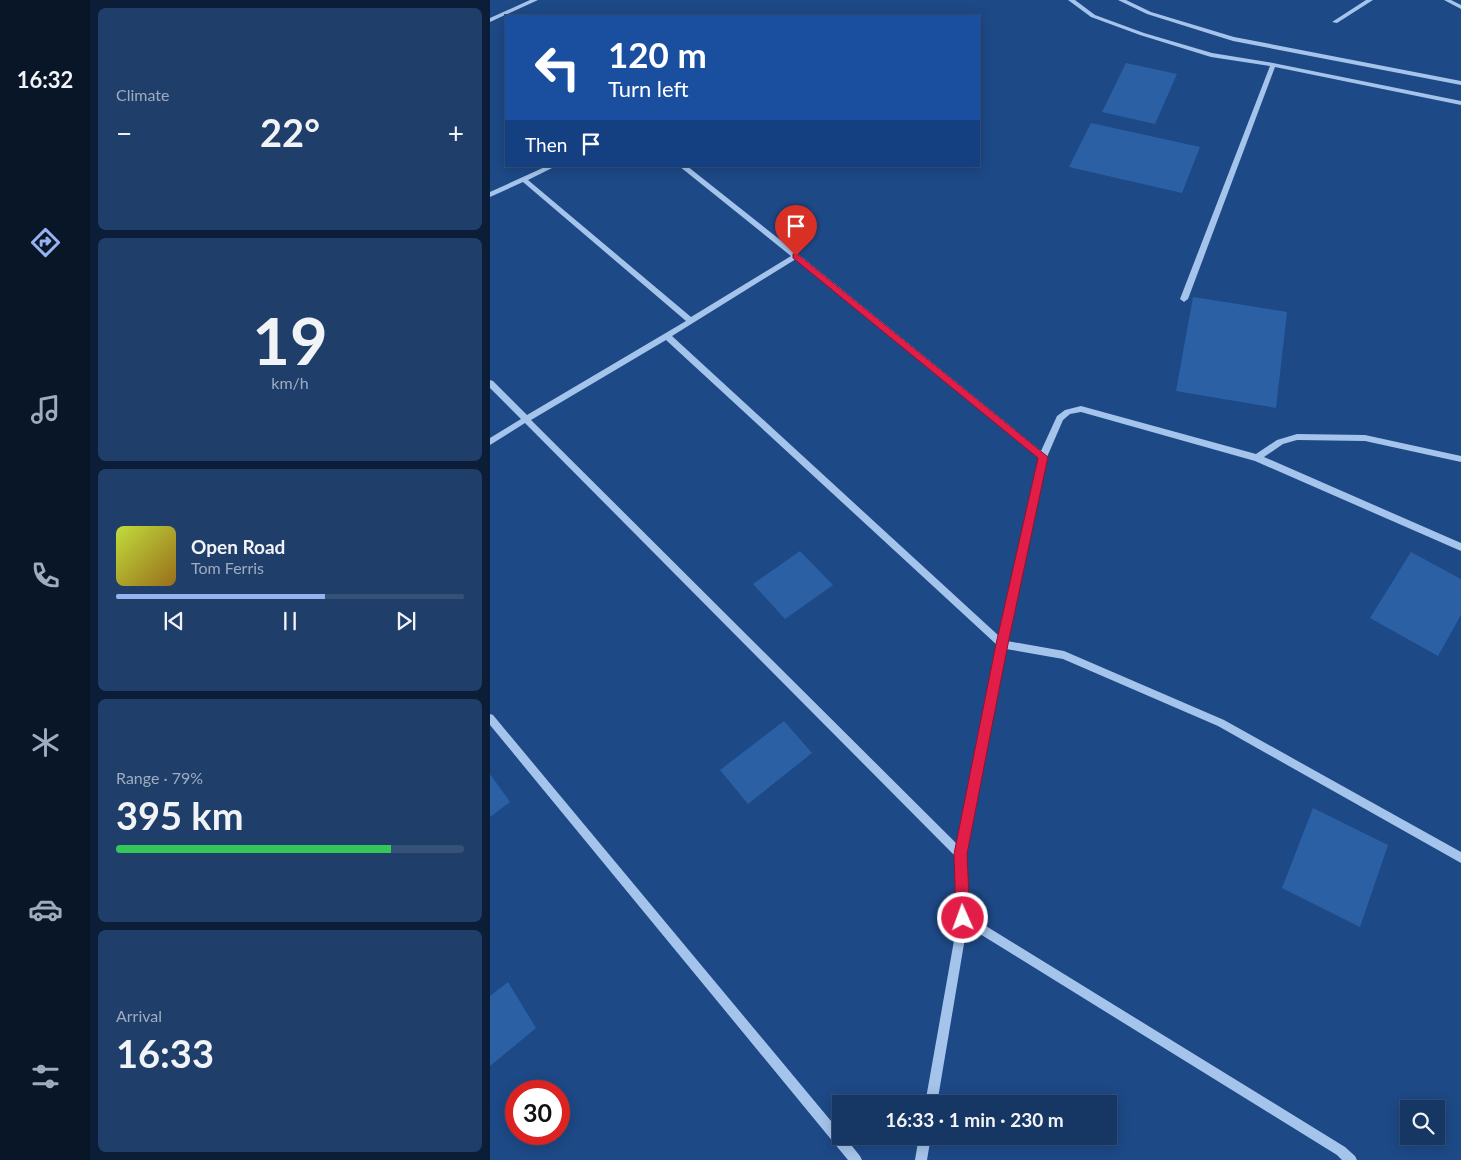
<!DOCTYPE html>
<meta charset="utf-8">
<style>
:root{--surface:#163764;--page:#1f3f6a;--text:#f1f3f6;--muted:#9eacbf;--line:#355178;--accent:#95b2f1}
body{margin:0;font-family:Lato,sans-serif;background:var(--page);color:var(--text);height:100vh;display:flex;flex-direction:column;font-size:19px;white-space:nowrap}
*{box-sizing:border-box;margin:0}
p{font-size:16px;color:var(--muted)}
.icon{flex:none;width:28px;height:28px;fill:none;stroke:currentColor;stroke-width:2;stroke-linecap:round;stroke-linejoin:round}
.map{position:relative;flex:1;overflow:hidden}
.details{display:flex;flex-direction:column;gap:8px;padding:8px;background:#0c1e37;width:400px}
.details>*{flex:none}
.hud{position:absolute;left:15px;top:15px;width:475px;height:152px;border-radius:0px;box-shadow:0 2px 12px #0003,0 0 0 1px var(--line);background:#1a4fa0;color:#fff;overflow:hidden}
.fabs{position:absolute;left:910px;top:1100px;display:grid;gap:10px}
.fabs a{display:grid;place-items:center;width:45px;height:45px;border-radius:0px;background:var(--surface);box-shadow:0 2px 12px #0003,0 0 0 1px var(--line);font-size:25px}
.speed{position:absolute;left:15px;top:1080px;display:flex;gap:10px;font-size:25px;font-weight:700;text-align:center}
.speed>*{display:grid;place-content:center;width:65px;height:65px;border-radius:50%;background:var(--surface);box-shadow:0 2px 12px #0003,0 0 0 1px var(--line);line-height:1}
.speed .limit{border:8px solid #d22;background:#fff;color:#111}
.pin{position:absolute;display:grid;place-items:center;width:42px;height:42px;color:#fff;margin:-51px -21px;border-radius:50% 50% 50% 0;rotate:-45deg;box-shadow:0 0 5px #0007}
.pin .icon{rotate:45deg}
.me{position:absolute;width:55px;margin:-28px;rotate:358deg;stroke-linejoin:round;filter:drop-shadow(0 0 4px #0008)}
.turn{display:flex;align-items:center;gap:18px;height:105px;padding:0 20px;font-size:22px}
.turn .icon{width:65px;height:65px;stroke-width:2.5}
.turn b{display:block;font-size:35px;line-height:42px}
.then{display:flex;align-items:center;height:48px;padding:0 20px;background:#0003;gap:10px;font-size:19px}
.big{font-size:38px;font-weight:700;line-height:1.1}
.details .tile{flex:1;display:flex;flex-direction:column;justify-content:center;gap:8px;min-width:0;padding:0 18px;border-radius:8px;background:var(--page)}
.details .dial{align-items:center;gap:0}
.dial b{font-size:65px;line-height:1}
.song{display:flex;align-items:center;gap:15px}
.cover{width:60px;height:60px;border-radius:8px;background:linear-gradient(135deg,hsl(70 70% 55%),hsl(40 70% 35%))}
.played{height:5px;border-radius:2px;background:linear-gradient(90deg,var(--accent) 60%,var(--line) 60%)}
.keys{display:flex;justify-content:space-around;direction:ltr}
.heat{display:flex;justify-content:space-between;align-items:center;font-size:28px;direction:ltr}
.charge{height:8px;border-radius:4px;background:linear-gradient(90deg,#34c759 79%,var(--line) 0)}
.trip{position:absolute;left:342px;top:1095px;width:285px;height:50px;border-radius:0px;background:var(--surface);box-shadow:0 2px 12px #0003,0 0 0 1px var(--line);font-weight:700;line-height:50px;text-align:center}
main{display:flex;flex:1;min-height:0}
.tab-bar{display:flex;flex-direction:column;width:90px;justify-content:space-around;align-items:center;background:#091628;color:var(--muted)}
.tab-bar .icon{width:35px;height:35px}
.tab-bar .selected{color:var(--accent)}
.tab-bar b{font-size:22px;color:var(--text)}
.map>svg:first-child{display:block}
</style>
<main>
<nav class="tab-bar">
<b>16:32</b>
<svg class="icon selected" aria-label="directions" viewBox="0 0 24 24"><path d="M12 3l9 9-9 9-9-9zM9 14v-3h6M13 9l2 2-2 2"/></svg>
<svg class="icon" aria-label="music" viewBox="0 0 24 24"><path d="M9 18V5l10-2v13"/><circle cx="6" cy="18" r="3"/><circle cx="16" cy="16" r="3"/></svg>
<svg class="icon" aria-label="phone" viewBox="0 0 24 24"><path d="M5 4h4l2 5-3 2q2 4 5 5l2-3 5 2v4C11 20 4 13 5 4z"/></svg>
<svg class="icon" aria-label="climate" viewBox="0 0 24 24"><path d="M12 3v18M4 7l16 10M4 17L20 7"/></svg>
<svg class="icon" aria-label="car" viewBox="0 0 24 24"><path d="M5 17H2v-5l4-1 3-4h7l3 4 3 1v5h-3M9 17h6M6 11h13"/><circle cx="7" cy="17" r="2"/><circle cx="17" cy="17" r="2"/></svg>
<svg class="icon" aria-label="filters" viewBox="0 0 24 24"><path d="M4 7h16M4 17h16"/><circle cx="9" cy="7" r="2"/><circle cx="15" cy="17" r="2"/></svg>
</nav>
<section class="details">
<div class="tile"><p>Climate</p>
<div class="heat"><a>−</a><b class="big">22°</b><a>+</a></div>
</div>
<div class="tile dial"><b>19</b><p>km/h</p></div>
<div class="tile">
<div class="song"><i class="cover"></i><div><b>Open Road</b><p>Tom Ferris</p></div></div>
<div class="played"></div>
<div class="keys"><svg class="icon" aria-label="previous" viewBox="0 0 24 24"><path d="M18 5L8 12l10 7zM5 5v14"/></svg><svg class="icon" aria-label="pause" viewBox="0 0 24 24"><path d="M8 5v14M16 5v14"/></svg><svg class="icon" aria-label="next" viewBox="0 0 24 24"><path d="M6 5l10 7-10 7zM19 5v14"/></svg></div>
</div>
<div class="tile"><p>Range · 79%</p><b class="big">395 km</b><div class="charge"></div></div>
<div class="tile"><p>Arrival</p><b class="big">16:33</b></div>
</section>
<div class="map">
<svg width="971" height="1160" viewBox="0 0 971 1160">
<rect width="100%" height="100%" fill="#1d4986"/>
<path fill="#2c60a4" d="M636 63 687 74 665 124 612 112Z
M601 123 710 147 692 193 579 167Z
M703 297 797 312 786 408 686 391Z
M310 551 343 585 295 619 263 584Z
M921 552 971 579V615L948 656 880 618Z
M294 721 322 753 258 804 230 770Z
M0 774 20 802 0 817Z
M823 808 898 845 870 927 792 888Z
M18 982 46 1028 0 1066V996Z"/>
<g fill="none" stroke-linecap="round" stroke-linejoin="round">
<path fill="#a5c4eb" fill-rule="evenodd" d="M40 0H48L0 22V18Z
M578 0H585L605 15 654 33 722 53 783 63 971 101V105L785 67 698 299 694 302 690 299 780 66 721 57 650 35 601 17Z
M628 0H636L661 12 744 37 971 81V85L743 41 657 14Z
M876 0H883L847 23 842 22Z
M954 0H961L971 5V9Z
M57 166H66L38 180 201 317 301 256 189 166H197L308 254 551 451 567 416 575 410 591 406 766 454 787 440 807 434 875 435 971 456V462L875 441 807 440 793 444 774 457 971 543V551L765 461 591 412 580 414 573 420 557 457 517 641 574 651 734 720 971 852V863L728 726 573 659 516 649 475 854 478 915 855 1147 865 1156 867 1160H852L847 1155 477 926 447 1104H435L468 918 465 856 35 423 0 445V438L31 419 0 388V380L3 381 37 415 196 321 33 182 0 197V192ZM306 259 549 458 509 636 182 336ZM176 340 507 645 467 844 41 420Z
M0 714 3 715 351 1133V1136H354L370 1156 372 1160H358L0 725Z
M429 1136H441L437 1160H425Z"/>
</g>
<path fill="#e11d48" stroke="#92132f" d="M306 253 558 457 518 644 477 854 480 918 478 922 473 924 468 922 466 918 464 854 506 644 548 458 303 258V254Z"/>
</svg>
<div class="fabs">
<a><svg class="icon" aria-label="search" viewBox="0 0 24 24"><circle cx="10" cy="10" r="6"/><path d="M15 15l6 6"/></svg></a>
</div>
<div class="speed"><div class="limit">30</div></div>
<div class="pin" style="left:306px;top:256px;background:#d93025"><svg class="icon" aria-label="arrive" viewBox="0 0 24 24"><path d="M6 21V4h12l-3 4 3 4H6"/></svg></div>
<svg class="me" style="left:473px;top:918px" viewBox="-20 -20 40 40"><circle r="17" fill="#e11d48" stroke="#fff" stroke-width="3"/><path d="M0-11L8 9 0 5-8 9z" fill="#fff"/></svg>
<div class="trip">16:33 · 1 min · 230 m</div>
<div class="hud">
<div class="turn"><svg class="icon" aria-label="left" viewBox="0 0 24 24"><path d="M17 20v-9H6M10 6l-5 5 5 5"/></svg><div><b>120 m</b>Turn left</div></div>
<div class="then">Then<svg class="icon" aria-label="arrive" viewBox="0 0 24 24"><path d="M6 21V4h12l-3 4 3 4H6"/></svg></div>
</div>
</div>
</main>
